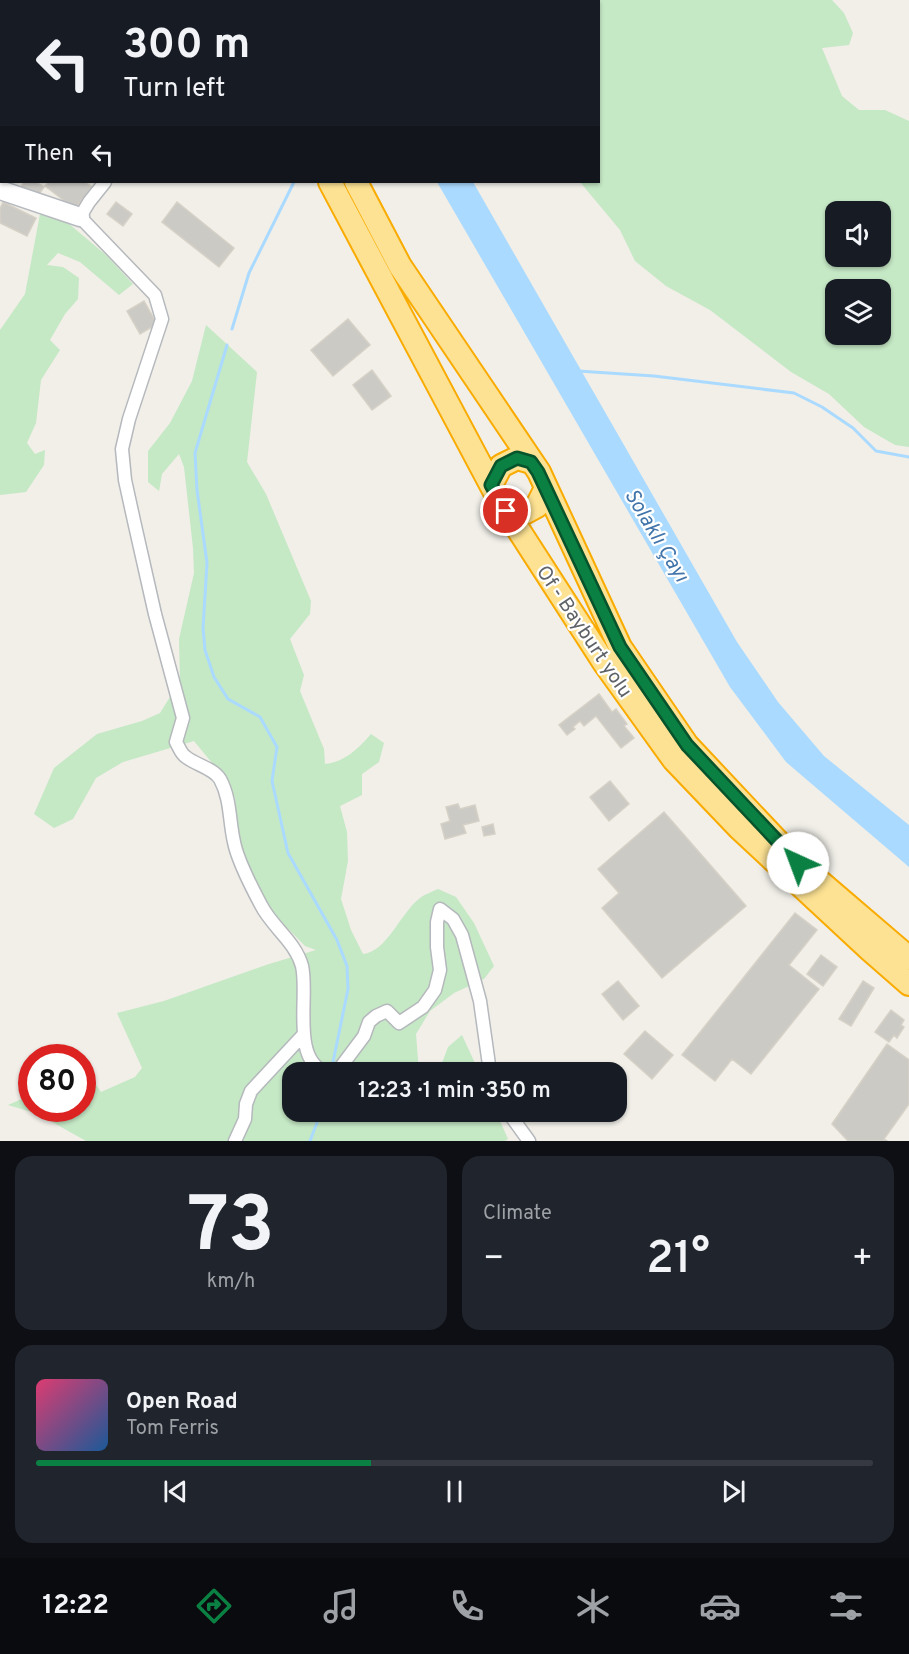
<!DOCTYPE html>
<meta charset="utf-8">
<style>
:root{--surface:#171b24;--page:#20242c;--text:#f1f3f6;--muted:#9ea1a6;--line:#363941;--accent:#0b8043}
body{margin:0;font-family:Overpass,sans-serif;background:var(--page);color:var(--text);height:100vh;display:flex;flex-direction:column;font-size:22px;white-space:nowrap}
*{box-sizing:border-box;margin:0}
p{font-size:20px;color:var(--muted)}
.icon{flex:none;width:33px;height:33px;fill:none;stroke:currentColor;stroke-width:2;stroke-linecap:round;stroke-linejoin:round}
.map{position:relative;height:1141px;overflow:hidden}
.panel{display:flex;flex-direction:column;gap:15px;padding:15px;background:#0d0f14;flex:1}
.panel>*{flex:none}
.hud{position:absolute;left:0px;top:0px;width:600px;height:183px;box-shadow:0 2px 4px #0004;background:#171b24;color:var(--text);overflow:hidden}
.fabs{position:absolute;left:825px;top:201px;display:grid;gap:12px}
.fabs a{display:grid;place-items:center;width:66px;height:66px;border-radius:12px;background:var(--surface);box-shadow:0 2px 4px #0004;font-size:30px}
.speed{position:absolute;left:18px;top:1044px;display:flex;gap:12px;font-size:30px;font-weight:700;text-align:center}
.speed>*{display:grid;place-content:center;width:78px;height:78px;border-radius:50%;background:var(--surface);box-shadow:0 2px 4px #0004;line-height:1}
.speed .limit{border:9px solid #d22;background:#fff;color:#111}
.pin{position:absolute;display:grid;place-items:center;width:51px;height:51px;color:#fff;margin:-26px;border:3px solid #fff;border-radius:50%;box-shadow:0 2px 6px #0007}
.me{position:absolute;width:66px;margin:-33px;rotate:317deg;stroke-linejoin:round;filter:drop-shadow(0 0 4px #0008)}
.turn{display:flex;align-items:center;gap:21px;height:126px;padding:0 24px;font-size:27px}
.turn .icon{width:78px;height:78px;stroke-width:2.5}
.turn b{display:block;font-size:42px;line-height:51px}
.then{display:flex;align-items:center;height:57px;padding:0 24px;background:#0003;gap:12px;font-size:22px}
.big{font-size:45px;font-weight:600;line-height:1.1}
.panel .widget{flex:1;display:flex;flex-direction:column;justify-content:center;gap:9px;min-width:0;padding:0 21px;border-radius:18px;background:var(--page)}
.panel .dial{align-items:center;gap:0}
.dial b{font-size:78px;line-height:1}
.song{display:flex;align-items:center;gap:18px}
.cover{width:72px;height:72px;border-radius:9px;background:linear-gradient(135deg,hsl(340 70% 55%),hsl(210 70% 35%))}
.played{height:6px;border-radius:3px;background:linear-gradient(90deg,var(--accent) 40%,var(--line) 40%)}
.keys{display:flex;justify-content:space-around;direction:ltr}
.heat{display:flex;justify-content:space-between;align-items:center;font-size:33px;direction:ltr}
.panel .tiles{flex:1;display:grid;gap:15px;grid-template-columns:1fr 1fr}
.widget:last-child{grid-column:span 2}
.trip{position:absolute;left:282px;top:1062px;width:345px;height:60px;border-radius:18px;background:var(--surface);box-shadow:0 2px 4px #0004;font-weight:600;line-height:60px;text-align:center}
.dock{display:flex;height:96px;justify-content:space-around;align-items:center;background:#090b0e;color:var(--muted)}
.dock .icon{width:42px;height:42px}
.dock .active{color:var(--accent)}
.dock b{font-size:27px;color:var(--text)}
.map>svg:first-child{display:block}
</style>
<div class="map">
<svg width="909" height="1141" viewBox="0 0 909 1141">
<rect width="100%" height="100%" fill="#f1efe8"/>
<path fill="#c5e8c5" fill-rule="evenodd" d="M443 0H551L552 1H442Z
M599 0H832L844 13 853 33 849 45 822 48 842 96 859 110H885L909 121V447L895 445 864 427 829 394 791 372 710 310 666 286 635 261 620 230 580 182H598V2L597 1ZM836 212H880V256H836ZM836 290H880V334H836Z
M40 214 68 223 106 255 133 284 119 295 80 262 58 253 47 265 63 267 79 278 78 299 65 314 50 340 60 350 41 380 36 423 27 443 35 454 45 450 44 465 26 492 0 495V330L25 294Z
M206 325 257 372 247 462 266 494 311 601 310 614 290 639 304 675 300 691 324 749 325 764C345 762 359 748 371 734L384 743 379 762 362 774V795L340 806 347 832 348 861 341 899 351 930 363 954C387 952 401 912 420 898 425 894 432 892 438 889L456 897 474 923 494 966 484 979 454 993 430 1011 416 1034 419 1072H292V1112H496L508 1139 505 1141H86L38 1114 8 1105 31 1095 32 1108H82L83 1075 88 1073 101 1092 135 1077 142 1068 117 1013 164 1001 269 964 316 950 305 946 267 907 246 862 238 837 235 798 226 780 194 741 123 762 96 778 73 819 54 828 34 814 54 768 97 734 142 721 160 713 180 681 179 639 194 573 193 548 184 467 179 454 162 474 159 491 148 482V451L170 423 192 381Z
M462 1035 479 1072H424L442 1063 448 1047Z"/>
<path fill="#aadaff" d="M437 182H473L737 642 778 702 824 756 909 825V867L786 762 730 687Z"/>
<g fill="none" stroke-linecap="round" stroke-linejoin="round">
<path stroke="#aadaff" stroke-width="3" d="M232 329 249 273 294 182
M227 345 195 453 197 490 207 563 203 628 205 650 214 677 228 699 260 717 277 747 272 781 288 853 337 940 347 966 348 989 333 1062
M578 371 654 376 794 393 822 407 853 428 876 451 909 457
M310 1141 321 1112"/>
</g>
<path fill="#cccac5" stroke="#d6d1c6" stroke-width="1.5" d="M24 182H36L44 187 35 200 17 192Z
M49 182H85L92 187 75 209 45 186Z
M3 202 36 218 27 236 0 223V209Z
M116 202 132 214 123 226 107 214Z
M177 202 234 248 219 267 162 222Z
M144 301 157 324 140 334 127 311Z
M348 319 370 345 333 376 311 350Z
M372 370 391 396 372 410 353 385Z
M599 694 612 712 616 709 627 724 624 726 634 738 621 748 596 716 584 726 580 721 573 727 575 729 567 735 559 725Z
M610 781 629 804 609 821 590 797Z
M458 804 460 809 475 805 479 821 463 825 466 833 445 839 441 824 450 821 446 807Z
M664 812 746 906 662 978 602 908 619 893 598 869Z
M493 824 495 834 484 836 482 827Z
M795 913 817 930 789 965 819 989 751 1074 732 1059 715 1081 682 1055Z
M821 955 837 967 823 986 807 974Z
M618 981 639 1006 623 1020 602 994Z
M863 981 874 988 851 1026 839 1019Z
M891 1010 904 1020 901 1025 904 1027 897 1038 894 1035 889 1042 875 1032Z
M645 1031 673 1055 652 1079 624 1054Z
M887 1044 909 1060V1104L884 1139 887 1141H848L832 1124Z"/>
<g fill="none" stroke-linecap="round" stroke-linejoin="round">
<defs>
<path id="street" d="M105 182 89 202 80 217 155 295 162 319 129 419 122 449 125 480 134 521 155 614 183 718 176 742C179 747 181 754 186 757 196 765 213 768 220 779 231 799 229 821 234 842 237 858 253 890 261 905 272 927 295 941 302 966 309 995 291 1059 325 1072
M332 1072 340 1068 364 1036 369 1022 376 1016 387 1011 399 1023 423 1007 435 990 440 970 437 947V922L440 909 453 919 462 935 480 1001 490 1072
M508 1112 529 1141
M235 1141 245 1119 246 1104 251 1091 304 1034"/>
<path id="secondary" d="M0 190 80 217"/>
<path id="highway" d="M233 0V2
M261 0 262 2
M330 182 498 498 605 664 674 760 739 828 869 949 909 984
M356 182 400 266 539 472 620 647 687 745 798 863 909 958
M491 485 501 466 517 458 531 462
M506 511 524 513 537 506 546 488"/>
</defs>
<use href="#street" stroke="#b5b8bc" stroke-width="15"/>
<use href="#secondary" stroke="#b6babf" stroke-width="21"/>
<use href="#highway" stroke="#f9ab00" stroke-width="26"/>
<use href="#street" stroke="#fff" stroke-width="12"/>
<use href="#secondary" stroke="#fff" stroke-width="18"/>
<use href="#highway" stroke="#fde293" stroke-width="22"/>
</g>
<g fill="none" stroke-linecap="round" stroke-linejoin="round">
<defs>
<path id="route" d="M506 511 491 485 501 466 517 458 531 462 538 472 620 647 687 745 798 863"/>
</defs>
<use href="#route" stroke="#07532c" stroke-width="15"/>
<use href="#route" stroke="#0b8043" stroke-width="10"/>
</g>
<g text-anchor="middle" stroke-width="4.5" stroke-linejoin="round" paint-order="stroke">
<g font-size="20" fill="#5f6368" stroke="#fff">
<text transform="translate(585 631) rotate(56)" y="7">Of - Bayburt yolu</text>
</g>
<g font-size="21" font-style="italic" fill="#4174aa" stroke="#fff">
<text transform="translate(657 535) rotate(59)" y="7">Solaklı Çayı</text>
</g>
</g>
</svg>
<div class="fabs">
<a><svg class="icon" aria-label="sound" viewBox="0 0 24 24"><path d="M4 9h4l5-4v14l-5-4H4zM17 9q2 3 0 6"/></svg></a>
<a><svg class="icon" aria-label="layers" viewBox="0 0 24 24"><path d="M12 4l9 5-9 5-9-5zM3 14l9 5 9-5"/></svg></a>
</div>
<div class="speed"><div class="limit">80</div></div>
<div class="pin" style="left:506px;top:511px;background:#d93025"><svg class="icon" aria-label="arrive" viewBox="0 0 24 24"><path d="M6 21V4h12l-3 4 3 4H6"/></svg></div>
<svg class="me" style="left:798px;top:863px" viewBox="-20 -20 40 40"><circle r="19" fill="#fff"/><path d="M0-13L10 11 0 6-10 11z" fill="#0b8043"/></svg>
<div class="trip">12:23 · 1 min · 350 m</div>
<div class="hud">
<div class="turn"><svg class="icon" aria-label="left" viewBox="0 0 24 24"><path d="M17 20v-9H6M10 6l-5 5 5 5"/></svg><div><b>300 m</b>Turn left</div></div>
<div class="then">Then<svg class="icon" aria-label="left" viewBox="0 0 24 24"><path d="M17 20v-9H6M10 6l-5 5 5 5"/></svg></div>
</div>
</div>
<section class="panel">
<div class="tiles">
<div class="widget dial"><b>73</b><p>km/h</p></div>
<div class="widget"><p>Climate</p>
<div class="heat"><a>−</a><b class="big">21°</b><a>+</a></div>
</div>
<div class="widget">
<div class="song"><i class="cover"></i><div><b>Open Road</b><p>Tom Ferris</p></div></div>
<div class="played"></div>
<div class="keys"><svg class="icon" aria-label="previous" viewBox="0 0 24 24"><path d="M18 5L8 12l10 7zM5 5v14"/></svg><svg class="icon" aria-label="pause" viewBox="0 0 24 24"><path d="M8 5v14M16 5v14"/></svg><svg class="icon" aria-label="next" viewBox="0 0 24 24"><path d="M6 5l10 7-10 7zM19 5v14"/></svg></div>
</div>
</div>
</section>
<nav class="dock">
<b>12:22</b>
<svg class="icon active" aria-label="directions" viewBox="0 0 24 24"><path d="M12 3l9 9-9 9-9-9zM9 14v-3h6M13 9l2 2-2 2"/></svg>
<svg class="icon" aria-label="music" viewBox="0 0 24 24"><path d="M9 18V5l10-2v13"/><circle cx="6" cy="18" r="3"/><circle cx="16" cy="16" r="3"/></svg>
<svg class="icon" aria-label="phone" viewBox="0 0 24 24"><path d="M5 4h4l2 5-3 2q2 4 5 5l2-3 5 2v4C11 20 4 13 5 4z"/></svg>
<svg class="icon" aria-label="climate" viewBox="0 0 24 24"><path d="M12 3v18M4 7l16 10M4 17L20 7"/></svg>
<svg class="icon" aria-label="car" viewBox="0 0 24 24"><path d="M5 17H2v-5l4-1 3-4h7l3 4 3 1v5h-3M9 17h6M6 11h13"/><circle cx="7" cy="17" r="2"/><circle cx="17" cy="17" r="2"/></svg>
<svg class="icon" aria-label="filters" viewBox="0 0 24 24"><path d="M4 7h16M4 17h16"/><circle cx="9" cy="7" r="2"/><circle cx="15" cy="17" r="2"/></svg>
</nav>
